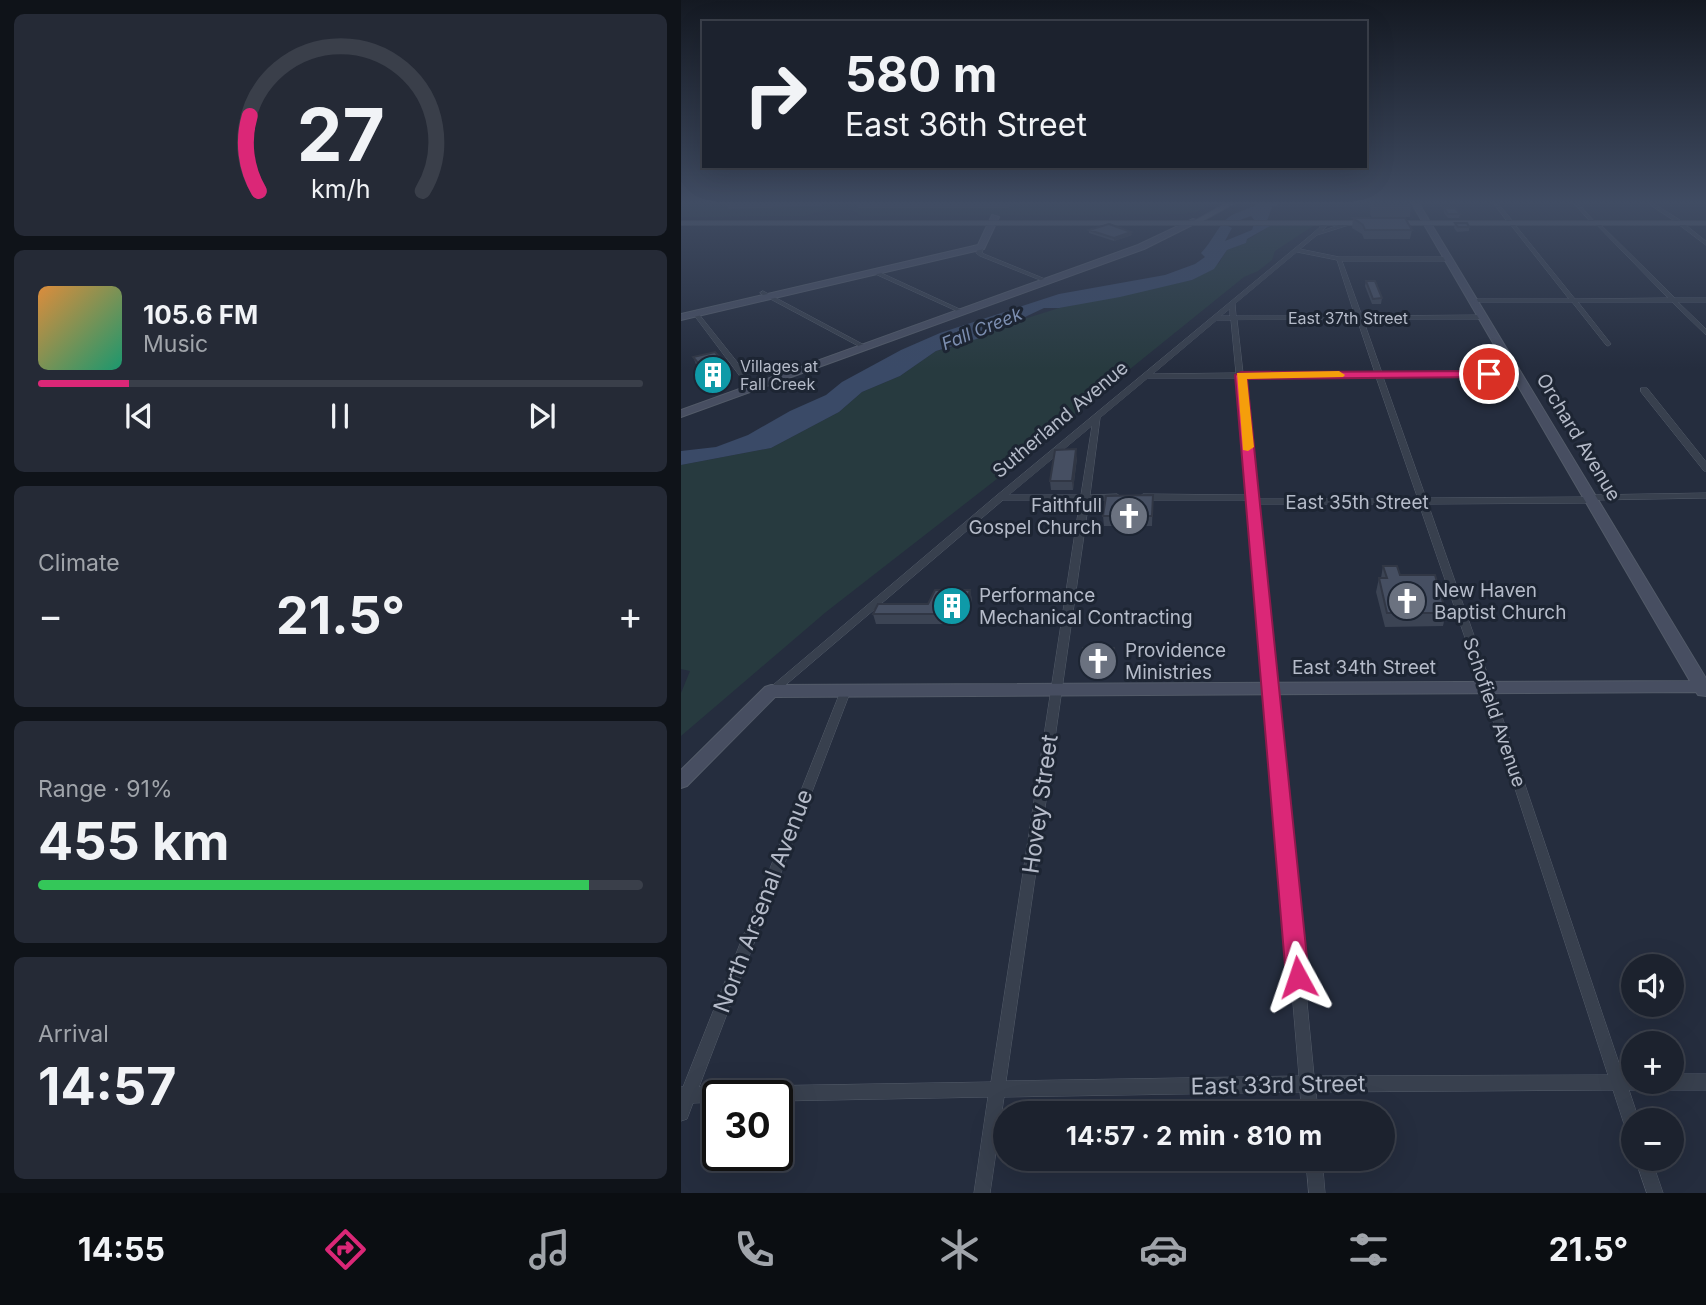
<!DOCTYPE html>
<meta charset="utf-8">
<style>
:root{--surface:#1c222e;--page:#252a36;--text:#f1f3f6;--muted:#a0a4aa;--line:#3a3f4a;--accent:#db2777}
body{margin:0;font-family:Inter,sans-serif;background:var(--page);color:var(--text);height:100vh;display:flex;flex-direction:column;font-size:26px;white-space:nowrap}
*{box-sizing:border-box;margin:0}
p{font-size:23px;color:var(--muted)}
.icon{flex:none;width:38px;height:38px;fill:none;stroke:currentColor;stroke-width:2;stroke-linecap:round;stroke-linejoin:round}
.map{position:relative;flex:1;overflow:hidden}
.panel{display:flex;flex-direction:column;gap:14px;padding:14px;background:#0f1319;width:681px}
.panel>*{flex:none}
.banner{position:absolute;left:21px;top:21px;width:665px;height:147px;border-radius:0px;box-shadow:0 7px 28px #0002,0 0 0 2px var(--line);background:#1c222e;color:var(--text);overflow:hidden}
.buttons{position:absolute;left:940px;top:954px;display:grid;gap:14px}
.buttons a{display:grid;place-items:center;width:63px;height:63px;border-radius:50%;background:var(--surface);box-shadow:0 7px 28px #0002,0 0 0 2px var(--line);font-size:35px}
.speed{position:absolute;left:21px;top:1080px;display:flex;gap:14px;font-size:35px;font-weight:700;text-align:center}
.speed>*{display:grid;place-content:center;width:91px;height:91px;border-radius:50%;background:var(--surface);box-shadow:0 7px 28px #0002,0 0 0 2px var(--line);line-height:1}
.speed .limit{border:4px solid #111;border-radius:10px;background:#fff;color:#111}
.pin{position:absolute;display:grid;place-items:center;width:60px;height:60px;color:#fff;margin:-30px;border:4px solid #fff;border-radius:50%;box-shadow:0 2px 7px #0007}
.me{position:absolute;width:77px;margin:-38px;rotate:355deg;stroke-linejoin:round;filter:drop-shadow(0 0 5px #0008)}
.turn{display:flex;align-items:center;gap:24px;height:147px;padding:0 28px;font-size:32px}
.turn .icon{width:91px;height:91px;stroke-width:2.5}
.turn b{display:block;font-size:49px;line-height:60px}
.big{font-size:52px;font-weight:700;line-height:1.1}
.panel .card{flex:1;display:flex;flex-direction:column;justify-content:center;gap:10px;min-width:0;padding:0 24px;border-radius:10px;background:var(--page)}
.panel .dial{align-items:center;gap:0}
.dial svg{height:182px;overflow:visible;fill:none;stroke:var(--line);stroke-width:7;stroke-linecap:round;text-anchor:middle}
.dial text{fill:var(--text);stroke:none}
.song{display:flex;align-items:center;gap:21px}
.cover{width:84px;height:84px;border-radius:10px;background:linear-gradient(135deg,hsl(30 70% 55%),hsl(160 70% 35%))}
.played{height:7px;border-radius:4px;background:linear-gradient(90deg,var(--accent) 15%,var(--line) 15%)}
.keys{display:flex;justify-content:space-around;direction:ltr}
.heat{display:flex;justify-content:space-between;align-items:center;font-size:38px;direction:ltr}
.charge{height:10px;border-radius:5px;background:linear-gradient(90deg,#34c759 91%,var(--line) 0)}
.trip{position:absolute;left:312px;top:1101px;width:402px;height:70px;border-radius:35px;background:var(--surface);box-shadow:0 7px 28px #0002,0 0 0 2px var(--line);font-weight:700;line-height:70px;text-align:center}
.tabs{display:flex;height:112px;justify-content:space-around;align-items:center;background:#0b0e12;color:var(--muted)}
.tabs .icon{width:49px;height:49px}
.tabs .selected{color:var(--accent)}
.tabs b{font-size:32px;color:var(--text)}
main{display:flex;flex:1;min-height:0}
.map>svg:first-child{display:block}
</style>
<main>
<section class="panel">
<div class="card dial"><svg viewBox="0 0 100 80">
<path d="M14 69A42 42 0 1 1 86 69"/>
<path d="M14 69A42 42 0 0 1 10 36" stroke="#db2777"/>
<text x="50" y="56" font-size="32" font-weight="700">27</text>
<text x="50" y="72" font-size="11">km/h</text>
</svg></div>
<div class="card">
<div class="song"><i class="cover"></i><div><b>105.6 FM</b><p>Music</p></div></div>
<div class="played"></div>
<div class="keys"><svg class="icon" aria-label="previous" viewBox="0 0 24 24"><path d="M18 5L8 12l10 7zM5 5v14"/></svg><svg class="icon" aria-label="pause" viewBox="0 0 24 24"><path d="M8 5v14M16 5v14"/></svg><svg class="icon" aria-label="next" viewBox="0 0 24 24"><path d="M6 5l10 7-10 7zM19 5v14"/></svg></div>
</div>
<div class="card"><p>Climate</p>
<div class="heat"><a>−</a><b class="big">21.5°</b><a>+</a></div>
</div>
<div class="card"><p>Range · 91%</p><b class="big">455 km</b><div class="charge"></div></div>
<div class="card"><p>Arrival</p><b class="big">14:57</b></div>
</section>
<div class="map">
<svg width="1026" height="1193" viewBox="0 0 1026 1193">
<rect width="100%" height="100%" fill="#252d3e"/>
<path fill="#273a3f" d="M0 202H537L515 212 502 214 181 216C170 205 138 209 125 216L0 217Z
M585 224 632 226 594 251 591 260 577 271 563 277 355 445 330 468 145 612 0 736V693L9 671 0 669V465L90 448 158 412 181 392 219 376 255 351 269 348 333 322 378 308 511 280 538 263 546 250 565 243 566 240 581 231Z"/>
<path fill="#3a4a67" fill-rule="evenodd" d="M577 202H603L591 207 585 224 589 226 566 239 565 243 546 250 533 269 511 280 439 297 378 308H363L299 338 255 351 219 376 181 392 158 412 90 448 0 465V451L35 447 67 435 109 411 145 395 161 382 220 350 259 333 378 294 484 275 514 264 524 257 520 253C531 242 538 224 548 217 558 210 568 211 577 202ZM570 216 574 221 571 230 544 241 551 228 545 225Z"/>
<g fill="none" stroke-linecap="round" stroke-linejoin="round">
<defs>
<path id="street" d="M812 202H816L830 219V221H826Z
M892 202H896L913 221H916L994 298H1026V302H997L1026 330V336L991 302H897L930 344 927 346 925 345 891 302H791V300L793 299H888L829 224V222L831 221 894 299 987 298 912 221H909Z
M965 202H970L999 220 994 221Z
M669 221 671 222V224L636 235 619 249 658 257H767L770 259 767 261H661L681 316 802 315 805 317 802 319H682L701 373 836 372 839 374 836 376 702 377 745 498 905 497 909 495 1026 493V498L914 500 910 503 747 504 811 687 942 1075H952V1082H990V1074H1026V1090H948L958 1120H952V1135L946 1133 932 1090 635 1092 637 1113H621L619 1092 323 1097 309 1193H293L307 1097 96 1101V1096H37V1102L12 1103 6 1119 0 1121V1087H2L160 690 161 687H169L170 690 18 1087 310 1082 399 500H322L94 694H86L85 691 315 496 630 235 639 227 640 222 645 223V227L641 231ZM616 252 656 260 674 316H555L554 304ZM549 309V316H540ZM676 319 694 373H562L556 320ZM536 320H550L555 373 472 374ZM695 377 737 499H580L575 498 562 378ZM467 378H555L567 495 462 494 458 497 462 500H562L567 501 586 688 618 1076 325 1081 408 500H436L440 497 436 494 409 495 419 418ZM411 426 400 495H328ZM576 504H738L801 687 927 1075 633 1076 596 688Z
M997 222H1001L1026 242V246L997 224Z
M300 245 303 247 301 252 303 254 369 281 364 282 299 256 295 253 297 247Z
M192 271H196L285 312 280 313 192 273Z
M82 291 187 347 188 348 183 349 80 294 79 293Z
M13 313H17L76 387V391H70L13 315Z
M960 388H966L1026 463V471H1023L960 392Z
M625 1158H641L644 1193H628Z
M954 1158H970L982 1193H966Z"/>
<path id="secondary" d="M730 202H737L1026 680V696L1017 695 1015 692 94 697 6 786 0 788V770L84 687 90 685 1009 681Z
M311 215 318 217 303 249 0 320V314L297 245Z
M512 219 519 221 463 249 0 417V410L457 245Z"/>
<path id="primary" d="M547 202H556L522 221H1026V225H0V221H513Z"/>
</defs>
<use href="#street" stroke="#535b69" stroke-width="1"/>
<use href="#secondary" stroke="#535b69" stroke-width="2"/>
<use href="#primary" stroke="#424957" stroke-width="2"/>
<use href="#street" fill="#38404e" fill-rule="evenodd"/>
<use href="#secondary" fill="#474e61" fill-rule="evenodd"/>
<use href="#primary" fill="#575f6e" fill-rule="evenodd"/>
</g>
<path fill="#3c4454" d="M45 202H144L140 206 47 209Z
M176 202H331L328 208H177Z
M690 202H730L729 217 692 218 731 230 729 239H683L681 234 671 228 672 218H691L689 214Z
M763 208 779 214 778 218H767L763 213Z
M774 223 788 227V231L776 232 773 228Z
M408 230 451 235 433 241 408 233Z
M685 281 701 298 700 304H691L684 286Z
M12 357 40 359 46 376 24 381 19 374Z
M396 458 392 490H370L369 481Z
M472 495 471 526H423L422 516Z
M702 566 719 575 765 613 762 626 704 627 695 592 698 578H700Z
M289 590 291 600 287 613H279L276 624H195L192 614 247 604Z
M433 654 432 671H400V664Z"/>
<path fill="#313745" d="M450 232 451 235 433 241V238Z
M40 359 46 376 24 381 18 364Z
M395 449 396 458 392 490 391 481Z
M289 590 291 600 287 613 285 603Z
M277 603 279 613 276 624 273 614Z"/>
<path fill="#464f62" stroke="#313745" stroke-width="2" d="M691 202H730L731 203 692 205Z
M763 208H774L779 214H767Z
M672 218H724L731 230H684L682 225Z
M774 223H786L788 227H777Z
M428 224 450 232 433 238 408 230Z
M685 281H694L701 298 692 299Z
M34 352 40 359 18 364 12 357Z
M395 449 391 481H369L374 450Z
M472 495 471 516H422L425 496Z
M702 566H716L719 575H754L765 613H706L698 578H706Z
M254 590H289L285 603H277L273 614H192L197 604H247Z
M402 648H433L431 664H400Z"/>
<linearGradient id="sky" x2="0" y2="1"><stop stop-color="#141922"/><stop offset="0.55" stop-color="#404c63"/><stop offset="1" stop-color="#404c63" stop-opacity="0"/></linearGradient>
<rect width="1026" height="369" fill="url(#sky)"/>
<path fill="#db2777" stroke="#8e194d" stroke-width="2" d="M808 371 814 374 812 377 566 379 628 977 625 985 617 988 608 985 605 977 554 375 560 372Z"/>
<path fill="#f59e0b" d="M658 371 664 375 662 377 566 379 573 447 567 451 562 450 556 373Z"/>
<defs>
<symbol id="building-disc" viewBox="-11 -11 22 22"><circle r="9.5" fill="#0f9aa8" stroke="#1d2533"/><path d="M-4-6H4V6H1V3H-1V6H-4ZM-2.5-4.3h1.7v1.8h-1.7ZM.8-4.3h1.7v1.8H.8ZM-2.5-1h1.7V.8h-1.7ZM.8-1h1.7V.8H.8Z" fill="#fff"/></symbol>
<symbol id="church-disc" viewBox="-11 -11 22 22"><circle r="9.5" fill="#6b7280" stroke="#1d2533"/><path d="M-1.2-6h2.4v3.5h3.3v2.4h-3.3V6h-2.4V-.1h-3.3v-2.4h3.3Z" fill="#fff"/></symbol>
</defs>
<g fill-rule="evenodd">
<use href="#building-disc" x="10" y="353" width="44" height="44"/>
<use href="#church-disc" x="426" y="494" width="44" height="44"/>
<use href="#church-disc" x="704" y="579" width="44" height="44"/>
<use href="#building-disc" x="249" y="584" width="44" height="44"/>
<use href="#church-disc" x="395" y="639" width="44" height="44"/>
</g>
<g text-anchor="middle" stroke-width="6" stroke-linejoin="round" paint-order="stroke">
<g font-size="16" fill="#b5bbc9" stroke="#1d2533">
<text x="667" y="324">East 37th Street</text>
</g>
<g font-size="16" fill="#b5bbc9" stroke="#1d2533" text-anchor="start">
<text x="59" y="372">Villages at<tspan x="59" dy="18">Fall Creek</tspan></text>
</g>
<g font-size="18" font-style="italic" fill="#7c8eb0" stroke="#1d2533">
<text transform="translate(301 329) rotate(-22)" y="6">Fall Creek</text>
</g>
<g font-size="19" fill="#b5bbc9" stroke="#1d2533">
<text transform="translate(379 419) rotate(-40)" y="7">Sutherland Avenue</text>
<text transform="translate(898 437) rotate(59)" y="7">Orchard Avenue</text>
<text x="676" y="509">East 35th Street</text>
<text x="683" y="674">East 34th Street</text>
<text transform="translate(814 712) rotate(71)" y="7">Schofield Avenue</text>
</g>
<g font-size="19" fill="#b5bbc9" stroke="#1d2533" text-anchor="start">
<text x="421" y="512" text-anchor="end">Faithfull<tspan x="421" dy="22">Gospel Church</tspan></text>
<text x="753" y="597">New Haven<tspan x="753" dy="22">Baptist Church</tspan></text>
<text x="298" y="602">Performance<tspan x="298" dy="22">Mechanical Contracting</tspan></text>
<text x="444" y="657">Providence<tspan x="444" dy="22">Ministries</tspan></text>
</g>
<g font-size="23" fill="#b5bbc9" stroke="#1d2533">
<text transform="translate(359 804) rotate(-82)" y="8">Hovey Street</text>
<text transform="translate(82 901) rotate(-69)" y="8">North Arsenal Avenue</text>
<text transform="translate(597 1085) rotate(-1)" y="8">East 33rd Street</text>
</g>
</g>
</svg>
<div class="buttons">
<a><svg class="icon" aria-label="sound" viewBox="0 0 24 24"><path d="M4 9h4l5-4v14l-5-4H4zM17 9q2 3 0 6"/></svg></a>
<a>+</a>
<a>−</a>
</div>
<div class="speed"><div class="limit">30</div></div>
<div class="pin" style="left:808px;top:374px;background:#d93025"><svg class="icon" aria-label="arrive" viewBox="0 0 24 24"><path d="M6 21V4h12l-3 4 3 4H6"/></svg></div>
<svg class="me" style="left:617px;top:977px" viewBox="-20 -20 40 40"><path d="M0-17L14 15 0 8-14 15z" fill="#db2777" stroke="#fff" stroke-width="4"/></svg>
<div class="trip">14:57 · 2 min · 810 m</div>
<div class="banner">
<div class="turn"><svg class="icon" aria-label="right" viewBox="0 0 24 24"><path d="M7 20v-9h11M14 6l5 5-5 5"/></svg><div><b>580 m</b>East 36th Street</div></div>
</div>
</div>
</main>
<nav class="tabs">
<b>14:55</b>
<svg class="icon selected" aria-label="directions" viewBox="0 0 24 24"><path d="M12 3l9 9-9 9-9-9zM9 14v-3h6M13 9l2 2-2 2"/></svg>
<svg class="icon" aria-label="music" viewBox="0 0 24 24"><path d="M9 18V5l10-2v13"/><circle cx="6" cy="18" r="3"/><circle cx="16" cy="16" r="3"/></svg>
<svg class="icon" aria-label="phone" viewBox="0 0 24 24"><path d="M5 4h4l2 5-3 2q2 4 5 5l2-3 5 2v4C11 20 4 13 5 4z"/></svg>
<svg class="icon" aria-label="climate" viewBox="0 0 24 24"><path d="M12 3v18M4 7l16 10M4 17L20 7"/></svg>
<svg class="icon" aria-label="car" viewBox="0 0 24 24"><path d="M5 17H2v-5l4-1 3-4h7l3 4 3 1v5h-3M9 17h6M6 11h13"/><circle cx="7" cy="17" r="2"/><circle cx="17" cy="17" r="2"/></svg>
<svg class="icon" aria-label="filters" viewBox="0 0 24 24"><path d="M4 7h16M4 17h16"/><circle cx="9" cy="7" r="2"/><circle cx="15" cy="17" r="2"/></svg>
<b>21.5°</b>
</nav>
